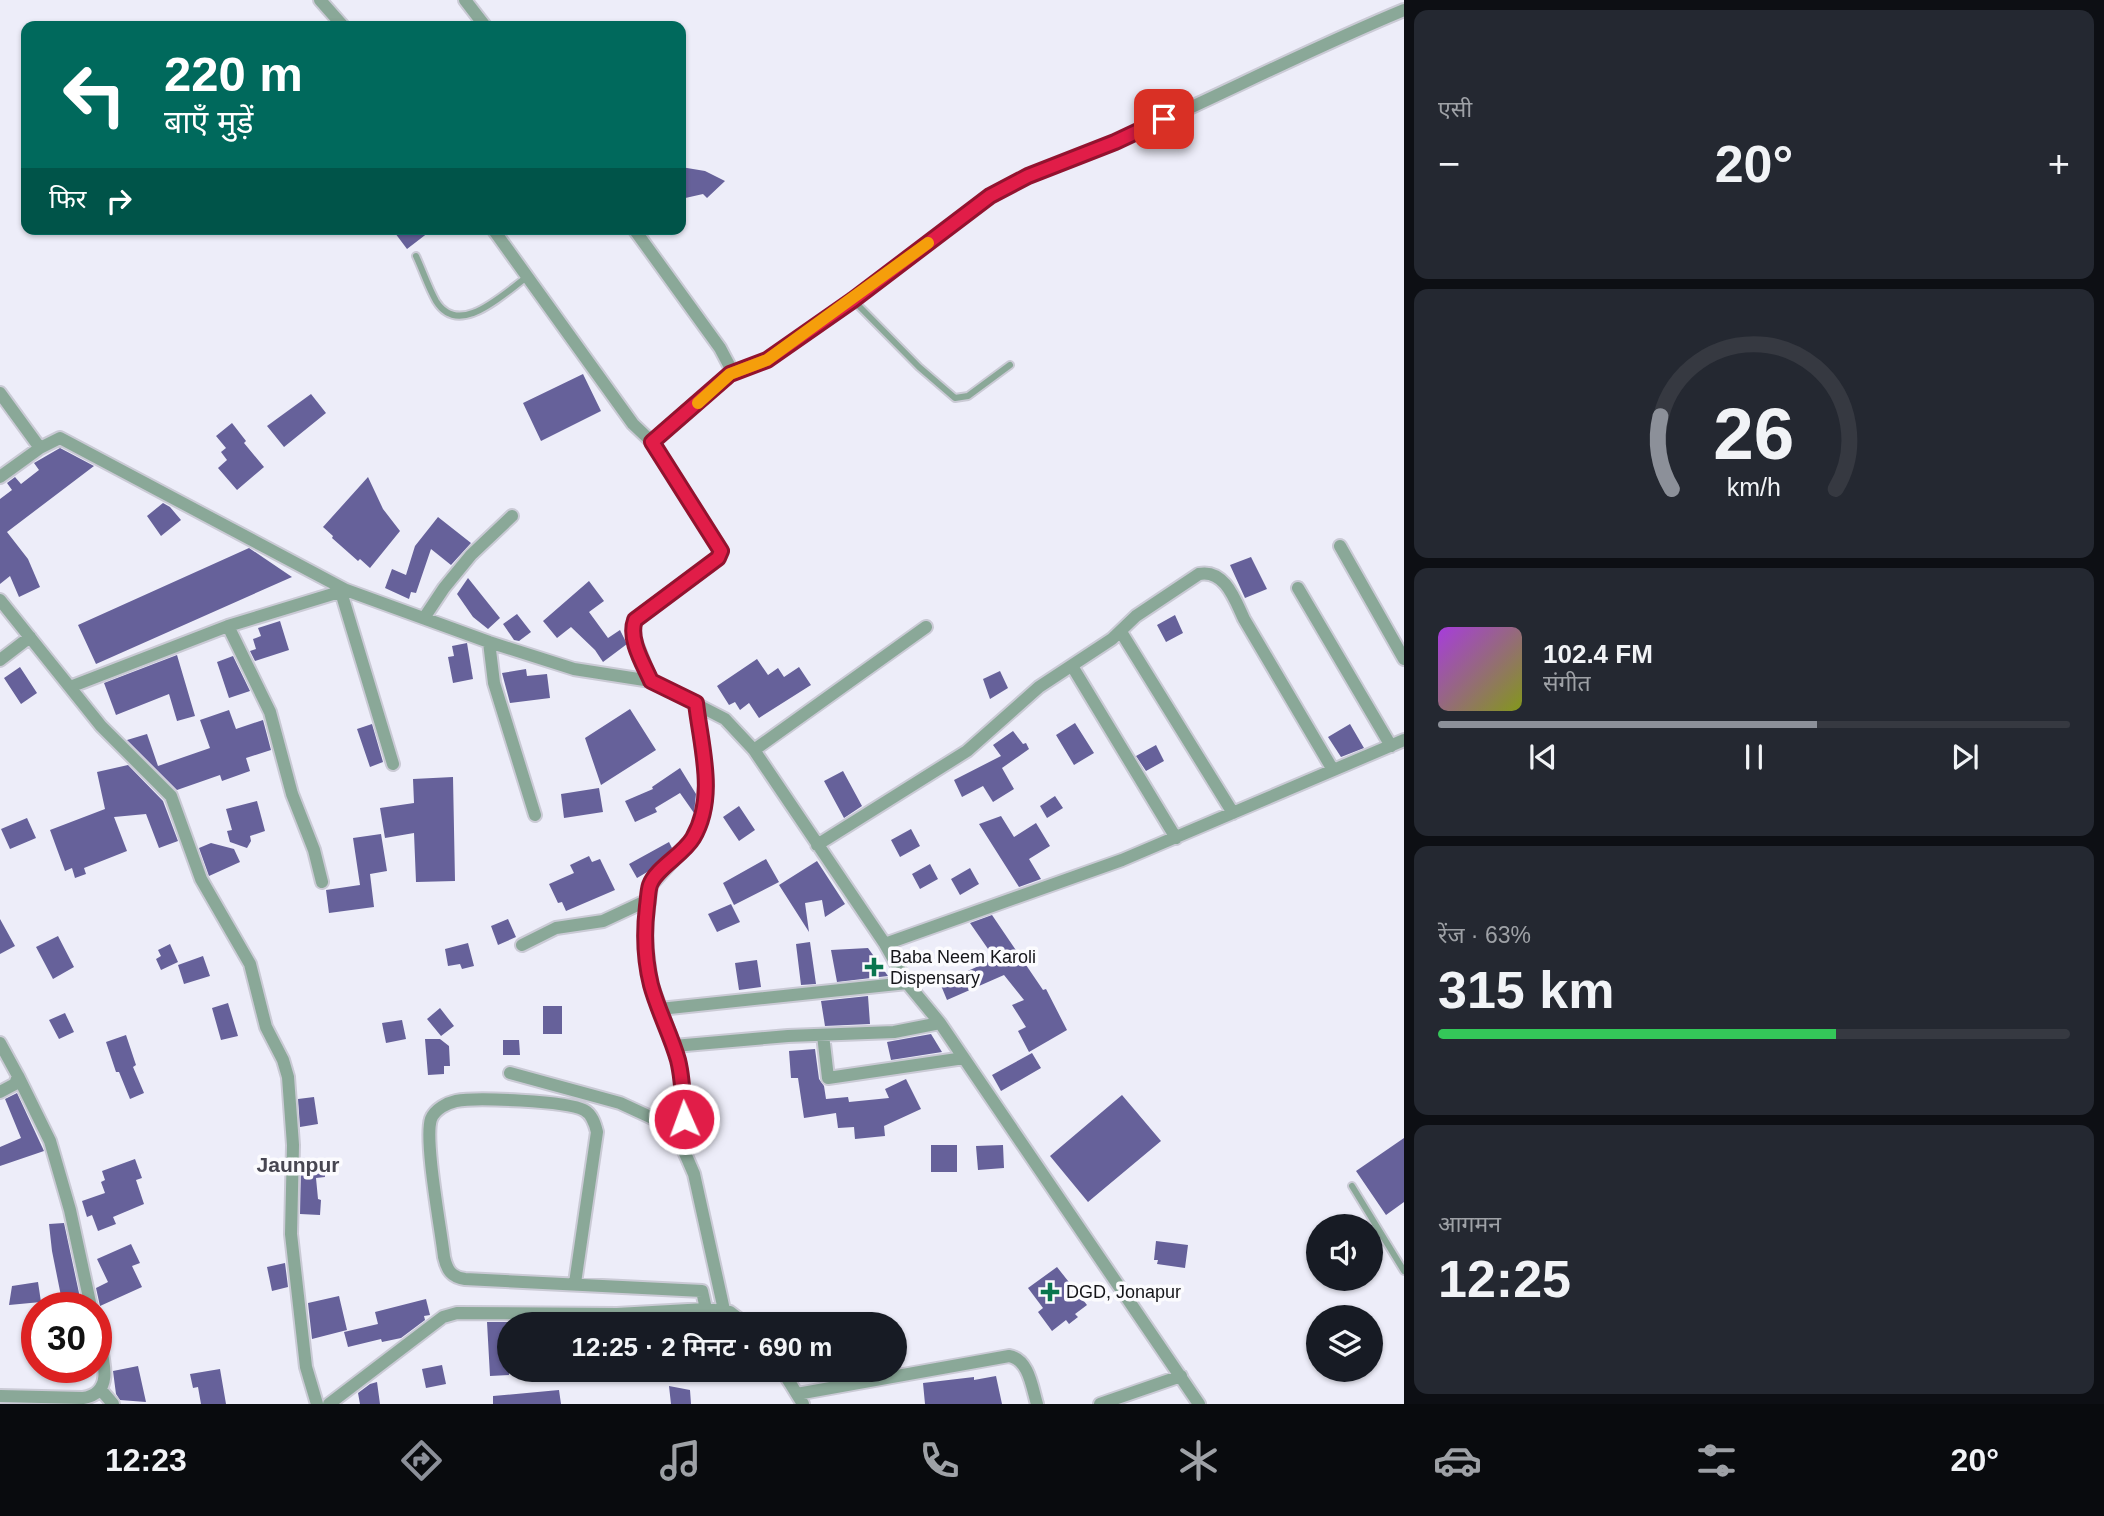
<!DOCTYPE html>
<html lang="hi">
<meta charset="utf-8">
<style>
:root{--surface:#171b24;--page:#242831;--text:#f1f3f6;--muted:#9ea1a6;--line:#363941;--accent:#8c9099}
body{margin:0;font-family:Helvetica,"Noto Sans Devanagari",sans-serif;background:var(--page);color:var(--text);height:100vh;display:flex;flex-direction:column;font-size:26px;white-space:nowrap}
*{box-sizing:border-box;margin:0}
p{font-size:23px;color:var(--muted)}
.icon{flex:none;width:38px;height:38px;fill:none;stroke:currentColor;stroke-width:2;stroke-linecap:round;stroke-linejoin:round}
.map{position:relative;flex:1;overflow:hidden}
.side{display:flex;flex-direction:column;gap:10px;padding:10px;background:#0d0f14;width:700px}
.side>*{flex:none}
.guide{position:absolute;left:21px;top:21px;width:665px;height:214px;border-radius:14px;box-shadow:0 2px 5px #0004;background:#00695c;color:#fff;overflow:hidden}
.buttons{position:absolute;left:1306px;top:1214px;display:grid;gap:14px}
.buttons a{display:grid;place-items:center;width:77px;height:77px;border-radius:50%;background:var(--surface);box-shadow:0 2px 5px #0004;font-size:35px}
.speed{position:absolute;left:21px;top:1292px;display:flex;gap:14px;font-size:35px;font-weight:700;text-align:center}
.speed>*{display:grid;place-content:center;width:91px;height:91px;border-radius:50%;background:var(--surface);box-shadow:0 2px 5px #0004;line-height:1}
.speed .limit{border:10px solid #d22;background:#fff;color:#111}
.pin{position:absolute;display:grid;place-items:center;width:60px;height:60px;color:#fff;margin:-30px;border-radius:14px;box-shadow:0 4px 10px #0006}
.me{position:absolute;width:77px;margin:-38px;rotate:358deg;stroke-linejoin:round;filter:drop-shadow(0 0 5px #0008)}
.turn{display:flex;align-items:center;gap:24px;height:147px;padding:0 28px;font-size:32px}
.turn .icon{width:91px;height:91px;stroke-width:2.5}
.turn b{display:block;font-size:49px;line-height:60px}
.then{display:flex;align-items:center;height:66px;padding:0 28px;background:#0003;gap:14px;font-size:26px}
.big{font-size:52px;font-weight:600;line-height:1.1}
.side .widget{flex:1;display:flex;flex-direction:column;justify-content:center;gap:10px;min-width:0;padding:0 24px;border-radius:14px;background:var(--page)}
.side .dial{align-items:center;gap:0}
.dial svg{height:182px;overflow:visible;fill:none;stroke:var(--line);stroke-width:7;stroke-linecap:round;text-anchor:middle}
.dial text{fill:var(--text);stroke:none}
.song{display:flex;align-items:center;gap:21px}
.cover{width:84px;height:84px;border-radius:10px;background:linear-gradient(135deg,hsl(280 70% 55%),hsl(70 70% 35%))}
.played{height:7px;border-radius:4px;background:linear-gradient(90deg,var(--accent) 60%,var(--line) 60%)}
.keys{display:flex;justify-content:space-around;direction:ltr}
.heat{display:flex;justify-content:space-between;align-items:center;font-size:38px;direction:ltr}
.charge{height:10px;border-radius:5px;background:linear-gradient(90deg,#34c759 63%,var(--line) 0)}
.trip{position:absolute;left:497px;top:1312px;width:410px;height:70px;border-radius:35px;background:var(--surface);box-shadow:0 2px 5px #0004;font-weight:600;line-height:70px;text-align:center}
.dock{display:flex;height:112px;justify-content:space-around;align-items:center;background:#090b0e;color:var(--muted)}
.dock .icon{width:49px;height:49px}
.dock .current{color:var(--accent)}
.dock b{font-size:32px;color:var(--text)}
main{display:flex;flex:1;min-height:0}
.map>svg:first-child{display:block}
</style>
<main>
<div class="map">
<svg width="1404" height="1404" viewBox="0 0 1404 1404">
<rect width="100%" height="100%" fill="#ededf9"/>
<path fill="#66619a" d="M681 167 705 171 725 181 707 198 703 194 681 199Z
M392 229H433L407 249Z
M583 374 601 411 541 441 523 403Z
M311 394 326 413 284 447 267 426Z
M232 423 246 441 244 443 264 467 237 490 218 468 227 460 221 452 226 448 216 436Z
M60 448 94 466 7 532 28 559 40 587 19 597 10 576 0 584V499L12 490 7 483 15 477 21 484 39 470 34 463Z
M368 477 383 509 400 531 370 568 360 559 358 561 332 538 333 536 323 527Z
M163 503 170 507 181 520 161 536 147 516Z
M438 517 471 543 451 565 431 549 416 593 411 592 409 599 385 588 392 569 406 575 415 546Z
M249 548 292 577 96 664 78 625Z
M1251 557 1267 589 1245 598 1230 565Z
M468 578 500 618 488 629 473 617 457 594Z
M589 581 604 601 589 612 608 638 620 630 627 644 603 662 595 650 571 627 557 638 543 621Z
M517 614 531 632 519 641 514 640 503 624Z
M1175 615 1183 633 1166 642 1157 625Z
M280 621 289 650 255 661 250 651 256 649 253 639 261 636 258 628Z
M467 643 473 679 453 683 448 657 454 656 452 646Z
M177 655 195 716 177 721 169 694 116 715 104 683Z
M233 656 250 691 229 698 217 662Z
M757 659 768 675 778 668 784 677 799 667 811 685 759 718 749 703 740 710 735 702 729 705 717 686Z
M20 667 37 693 21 704 4 678Z
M526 669 527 676 547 674 550 698 510 703 502 673Z
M1000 671 1008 688 990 699 983 679Z
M630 709 656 750 601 785 585 738Z
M229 710 236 729 263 720 271 750 246 758 250 771 222 781 220 775 177 790 127 740 147 734 158 766 210 748 200 720Z
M1075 723 1094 753 1074 765 1056 735Z
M372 724 383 762 370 767 357 729Z
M1350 724 1364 748 1341 757 1328 737Z
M1013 731 1023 744 1026 743 1029 749 1002 768 1014 789 993 802 983 786 962 797 954 780 1001 756 993 745Z
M1156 745 1164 761 1146 771 1136 756Z
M128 765 163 801 178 841 159 848 146 814 114 817 127 851 84 868 86 874 75 878 72 868 65 871 50 830 105 809 97 772Z
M680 768 696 794 694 813 680 793 655 808 657 812 635 822 625 801 653 789 652 787Z
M843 771 862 806 844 818 824 781Z
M453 777 455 881 416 882 414 833 385 838 380 808 414 803 413 779Z
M599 788 603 812 564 818 561 794Z
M1055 796 1063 808 1047 818 1040 806Z
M257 801 265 831 250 836 251 841 247 848 230 842 227 831 232 830 226 809Z
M739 806 755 830 739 841 723 817Z
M1001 816 1014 837 1036 823 1050 846 1029 859 1041 879 1019 887 979 824Z
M27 818 36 838 10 849 1 829Z
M911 829 920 846 900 857 891 840Z
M381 834 387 871 370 874 374 907 329 913 326 890 360 885 353 838Z
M669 842 672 848 654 868 637 878 629 864Z
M211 843 234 849 240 862 209 876 199 848Z
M589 856 592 862 600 859 615 890 566 911 562 902 558 903 549 884 574 873 570 865Z
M766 859 779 882 734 905 723 883Z
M817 861 845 904 825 917 822 900 805 903 809 932 779 885Z
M930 864 938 879 920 889 912 874Z
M970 868 979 884 960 895 951 879Z
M731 904 740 922 717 932 708 914Z
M992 915 1043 990 1046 989 1067 1030 1029 1052 1018 1031 1026 1027 1012 1005 1024 1000 1004 975 947 1000 940 983 995 959 970 923Z
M0 919 15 946 0 954Z
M508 919 516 937 498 945 491 926Z
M58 936 74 967 53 979 36 947Z
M810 942 816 984 801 985 796 944Z
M468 943 474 966 462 969 460 964 448 966 445 949Z
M170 944 178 962 161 970 156 959 161 956 158 950Z
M868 948 888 976 837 982 831 950Z
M203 956 210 976 184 984 178 965Z
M757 960 761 987 739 990 735 963Z
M868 996 870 1024 825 1026 821 1001Z
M228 1003 238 1036 221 1040 212 1008Z
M543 1006H562V1034H543Z
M440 1008 454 1026 441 1036 427 1019Z
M65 1013 74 1032 59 1039 49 1020Z
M402 1020 406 1039 386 1043 382 1023Z
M931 1034 942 1052 891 1060 887 1042Z
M126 1035 136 1065 133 1067 144 1093 130 1099 119 1072H116L106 1042Z
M425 1039H440L449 1046 450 1066H444V1074L428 1075Z
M503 1040H519L520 1055H503Z
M815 1049 819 1079 824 1086 826 1099 848 1097 849 1102 889 1098 885 1089 906 1079 921 1109 884 1126 885 1136 855 1139 854 1127 838 1128 836 1113 804 1118 798 1078H791L789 1051Z
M1032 1053 1041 1068 1001 1091 992 1075Z
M17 1093 44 1151 0 1166V1147L21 1138 5 1099Z
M1122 1095 1161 1141 1088 1202 1050 1156Z
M314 1097 318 1124 300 1127 298 1099Z
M1404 1138V1202L1386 1215 1356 1171Z
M931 1145H957V1172H931Z
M1003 1145 1004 1168 978 1170 976 1146Z
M135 1159 142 1178 136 1180 144 1204 113 1217 116 1224 98 1231 92 1215 87 1217 82 1201 105 1193 101 1182 105 1180 102 1171Z
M324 1164 325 1177 316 1178 318 1199 321 1200 320 1215 300 1214 301 1166Z
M64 1223 82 1307H60L63 1306 52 1251 49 1224Z
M1156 1241 1188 1245 1185 1268 1157 1264 1158 1260H1154Z
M131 1244 140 1263 132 1266 142 1287 100 1306 96 1288 108 1282 97 1259Z
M285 1263 288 1287 272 1291 267 1267Z
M1057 1267 1087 1305 1075 1314 1078 1317 1069 1324 1066 1320 1052 1331 1038 1312 1043 1308 1028 1288Z
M38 1282 41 1302 9 1305 12 1286Z
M339 1296 347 1330 312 1339 308 1303Z
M426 1299 430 1315 424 1316 425 1320 401 1338 382 1342 381 1339 348 1347 344 1332 378 1324 375 1312Z
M487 1322H509V1375L490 1376Z
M442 1365 446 1384 426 1388 422 1369Z
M138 1366 146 1402 120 1400 116 1394 113 1371Z
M220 1369 226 1404H201L198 1387 193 1388 190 1374Z
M553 1370H577V1381L554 1382Z
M996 1376 1002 1404H925L923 1383 974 1377V1380Z
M377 1382 380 1404H360L358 1393 370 1384Z
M669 1386 690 1390 691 1404H671Z
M559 1390 561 1404H493V1396Z"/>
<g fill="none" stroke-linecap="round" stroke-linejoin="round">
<defs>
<path id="service" d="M416 256C423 271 428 287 436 301 459 339 504 293 527 277
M853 300 919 367 955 398 968 396 1010 365
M1352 1186 1404 1271"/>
<path id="minor" d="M320 0 343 26
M465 0 485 26
M493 229 633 424 652 442
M634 229 720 348 730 367V374
M0 393 40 448
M0 477 40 448 60 438 346 590 489 642 574 669 651 681 725 719 754 750 885 944 907 983 940 1023 1199 1404
M1340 546 1404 659
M1298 588 1391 746
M341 592 393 764
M0 600 101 726 171 796 201 879 250 964 266 1027 283 1060 288 1077 293 1145 291 1234 306 1367 317 1404
M424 618 444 588 471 555 512 516
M228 626 270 712 292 794 314 850 322 882
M1121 632 1233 813
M489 642 494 683 535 815
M0 660 30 637
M1072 666 1176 838
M651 681 633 635 635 620 718 558 721 551 652 442 730 374 767 360 853 300 990 196C1030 172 1075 160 1117 141 1213 99 1307 50 1404 10
M70 687 228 626 346 590
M754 750 926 627
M817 845 967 751 1039 687 1112 639 1136 616 1199 574C1225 569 1235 600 1244 619L1333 770
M885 944 1122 860 1404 740
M522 945 556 928 603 921 648 900
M660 1009 907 983
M823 1035 828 1078 964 1058
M0 1043 18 1076 15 1084 0 1092
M674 1046 788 1036 894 1032 940 1023
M510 1073 620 1103 674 1128 694 1174 724 1310
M18 1076 50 1141 70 1210 91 1307
M674 1128 681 1125 684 1119 681 1072 674 1046 651 983 645 934 651 885 693 838 704 812 706 782 696 703
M575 1283 597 1132C595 1124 592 1114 584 1110 567 1101 476 1097 456 1101 447 1103 435 1109 431 1119 424 1140 441 1230 444 1257 447 1270 451 1277 465 1279L702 1291 706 1309
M782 1370 803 1404
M101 1390 113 1404
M797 1394 1009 1356C1029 1359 1032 1388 1037 1404
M0 1396 83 1398C118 1393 101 1353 96 1329
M329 1404 443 1317 457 1313 617 1314 706 1309 730 1312 747 1325
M1100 1404 1181 1376"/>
</defs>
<use href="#service" stroke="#cacad5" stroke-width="10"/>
<use href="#minor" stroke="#cacad5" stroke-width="16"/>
<use href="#service" stroke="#8aa898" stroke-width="6"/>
<use href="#minor" stroke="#8aa898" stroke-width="12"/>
</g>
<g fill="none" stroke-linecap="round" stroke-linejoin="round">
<defs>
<path id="route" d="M684 1119C683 1099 683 1080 678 1060 671 1035 658 1011 651 985 645 961 644 931 647 906 648 900 648 891 650 885 656 868 683 855 693 838 717 797 701 747 696 703L651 681C643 663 628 639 635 620L718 558 721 551 652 442 730 374 767 360 853 300 990 196 1028 176 1115 142 1164 119"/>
</defs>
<use href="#route" stroke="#92132f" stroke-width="18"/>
<use href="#route" stroke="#e11d48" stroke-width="12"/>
<path stroke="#f59e0b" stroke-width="12" d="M698 403 730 374 767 360 928 243"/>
</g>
<g fill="#09754e" stroke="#fbfbfe" stroke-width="2.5">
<path d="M870.5 956.5h7v7h7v7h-7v7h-7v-7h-7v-7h7z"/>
<path d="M1046.5 1281.5h7v7h7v7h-7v7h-7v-7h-7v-7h7z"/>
</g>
<g text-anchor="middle" stroke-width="7" stroke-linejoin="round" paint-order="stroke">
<g font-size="18" fill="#151519" stroke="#fbfbfe" text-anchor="start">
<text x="890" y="963">Baba Neem Karoli<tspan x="890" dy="21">Dispensary</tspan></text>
<text x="1066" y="1298">DGD, Jonapur</text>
</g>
<g font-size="21" font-weight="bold" fill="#474651" stroke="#fbfbfe">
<text x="298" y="1172">Jaunpur</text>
</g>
</g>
</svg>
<div class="buttons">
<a><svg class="icon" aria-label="sound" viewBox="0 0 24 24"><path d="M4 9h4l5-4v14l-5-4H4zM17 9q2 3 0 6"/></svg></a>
<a><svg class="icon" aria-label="layers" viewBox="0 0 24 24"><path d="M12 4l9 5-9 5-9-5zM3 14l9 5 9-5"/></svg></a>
</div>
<div class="speed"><div class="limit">30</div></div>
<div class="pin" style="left:1164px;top:119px;background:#d93025"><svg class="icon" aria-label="arrive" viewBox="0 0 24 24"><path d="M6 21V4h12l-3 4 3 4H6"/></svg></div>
<svg class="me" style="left:684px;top:1119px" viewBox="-20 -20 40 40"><circle r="17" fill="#e11d48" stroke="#fff" stroke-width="3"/><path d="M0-11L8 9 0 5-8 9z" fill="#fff"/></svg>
<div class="trip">12:25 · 2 मिनट · 690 m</div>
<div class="guide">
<div class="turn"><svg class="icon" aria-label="left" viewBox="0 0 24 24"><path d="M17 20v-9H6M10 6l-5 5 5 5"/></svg><div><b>220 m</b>बाएँ मुड़ें</div></div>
<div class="then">फिर<svg class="icon" aria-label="right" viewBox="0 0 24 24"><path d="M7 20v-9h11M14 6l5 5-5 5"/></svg></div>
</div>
</div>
<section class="side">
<div class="widget"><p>एसी</p>
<div class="heat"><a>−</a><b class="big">20°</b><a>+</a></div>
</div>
<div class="widget dial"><svg viewBox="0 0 100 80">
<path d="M14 69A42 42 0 1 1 86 69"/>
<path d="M14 69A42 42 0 0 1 9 37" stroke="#8c9099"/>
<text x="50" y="56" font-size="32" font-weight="700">26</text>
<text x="50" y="72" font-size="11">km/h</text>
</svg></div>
<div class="widget">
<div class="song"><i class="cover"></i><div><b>102.4 FM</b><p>संगीत</p></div></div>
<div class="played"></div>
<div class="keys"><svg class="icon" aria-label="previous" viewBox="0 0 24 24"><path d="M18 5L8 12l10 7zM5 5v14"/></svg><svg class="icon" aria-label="pause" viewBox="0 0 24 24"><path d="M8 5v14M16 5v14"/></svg><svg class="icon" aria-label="next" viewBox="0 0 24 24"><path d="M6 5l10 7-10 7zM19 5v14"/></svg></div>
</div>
<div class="widget"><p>रेंज · 63%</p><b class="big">315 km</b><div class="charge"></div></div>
<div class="widget"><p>आगमन</p><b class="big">12:25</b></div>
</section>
</main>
<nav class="dock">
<b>12:23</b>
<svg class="icon current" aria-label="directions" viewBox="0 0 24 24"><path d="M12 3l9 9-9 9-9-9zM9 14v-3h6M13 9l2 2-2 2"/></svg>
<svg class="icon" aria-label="music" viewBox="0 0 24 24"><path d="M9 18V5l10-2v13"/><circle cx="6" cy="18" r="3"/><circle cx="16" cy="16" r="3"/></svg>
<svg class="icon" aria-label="phone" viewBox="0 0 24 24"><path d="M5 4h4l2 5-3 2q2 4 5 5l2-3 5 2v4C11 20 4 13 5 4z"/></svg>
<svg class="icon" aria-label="climate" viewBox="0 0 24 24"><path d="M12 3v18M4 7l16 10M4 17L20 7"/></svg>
<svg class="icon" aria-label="car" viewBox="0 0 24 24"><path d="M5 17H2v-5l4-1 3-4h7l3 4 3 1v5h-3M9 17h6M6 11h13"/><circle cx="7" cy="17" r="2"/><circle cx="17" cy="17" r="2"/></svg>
<svg class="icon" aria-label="filters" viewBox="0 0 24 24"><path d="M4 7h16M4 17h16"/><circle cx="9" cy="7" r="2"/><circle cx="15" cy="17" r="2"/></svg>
<b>20°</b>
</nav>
